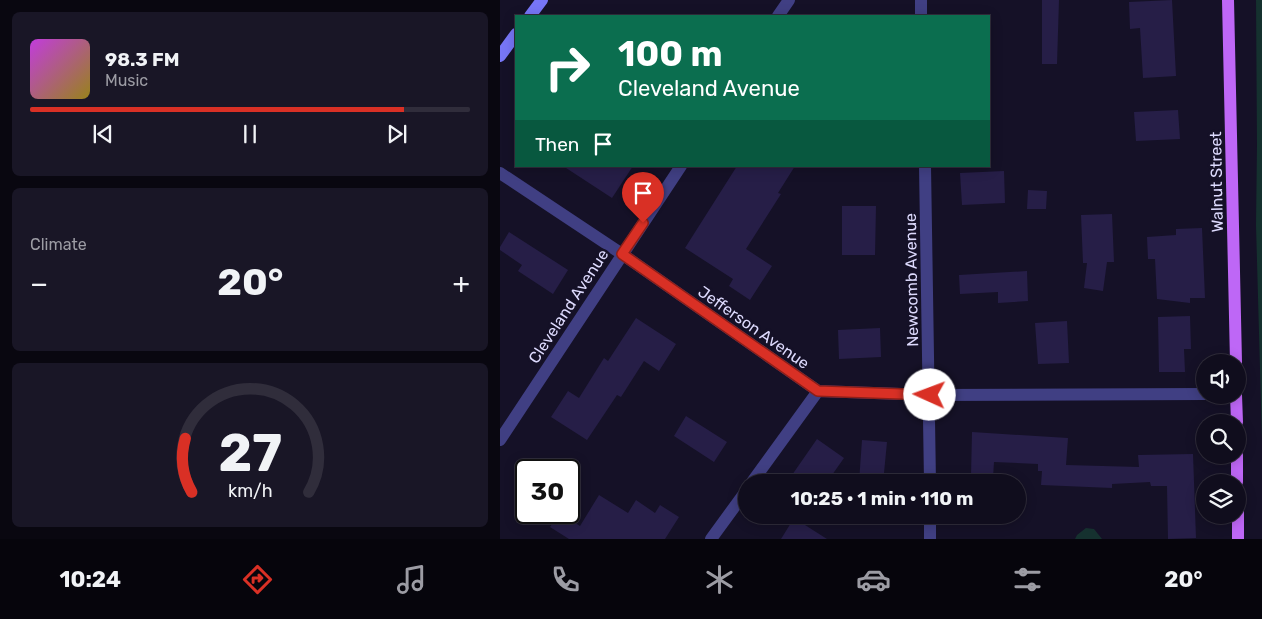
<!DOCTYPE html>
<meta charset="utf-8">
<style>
:root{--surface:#100d1d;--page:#191626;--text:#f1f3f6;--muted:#9c9ca4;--line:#302d3b;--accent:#d93025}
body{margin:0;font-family:Rubik,sans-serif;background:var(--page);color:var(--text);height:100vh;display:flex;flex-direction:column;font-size:19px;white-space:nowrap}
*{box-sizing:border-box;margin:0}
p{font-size:16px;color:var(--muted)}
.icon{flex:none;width:28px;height:28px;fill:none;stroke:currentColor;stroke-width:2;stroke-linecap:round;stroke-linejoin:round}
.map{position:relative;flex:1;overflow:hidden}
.sheet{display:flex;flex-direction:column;gap:12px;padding:12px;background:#090710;width:500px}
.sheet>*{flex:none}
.banner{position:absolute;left:15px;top:15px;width:475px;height:152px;border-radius:0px;box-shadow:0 2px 12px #0003,0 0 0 1px var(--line);background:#0b6e4f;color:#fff;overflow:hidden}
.fabs{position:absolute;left:696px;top:354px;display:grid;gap:10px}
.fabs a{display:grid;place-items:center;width:50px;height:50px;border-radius:50%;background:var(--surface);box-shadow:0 2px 12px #0003,0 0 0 1px var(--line);font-size:25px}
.speed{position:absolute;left:15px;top:459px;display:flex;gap:10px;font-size:25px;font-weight:700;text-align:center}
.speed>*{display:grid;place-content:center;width:65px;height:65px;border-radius:50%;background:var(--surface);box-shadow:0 2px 12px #0003,0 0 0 1px var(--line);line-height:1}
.speed .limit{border:2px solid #111;border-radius:8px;background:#fff;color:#111}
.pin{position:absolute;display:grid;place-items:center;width:42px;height:42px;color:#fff;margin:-51px -21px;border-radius:50% 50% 50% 0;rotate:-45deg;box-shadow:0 0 5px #0007}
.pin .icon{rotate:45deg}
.me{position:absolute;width:55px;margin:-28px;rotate:272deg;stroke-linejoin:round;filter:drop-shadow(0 0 4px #0008)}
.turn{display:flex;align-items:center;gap:18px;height:105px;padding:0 20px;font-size:22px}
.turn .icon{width:65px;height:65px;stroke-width:2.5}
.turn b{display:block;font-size:35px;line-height:42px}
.then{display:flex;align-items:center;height:48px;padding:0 20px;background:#0003;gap:10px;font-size:19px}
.big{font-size:38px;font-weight:700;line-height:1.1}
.sheet .tile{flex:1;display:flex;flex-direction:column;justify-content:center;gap:8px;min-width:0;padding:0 18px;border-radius:8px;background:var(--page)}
.sheet .dial{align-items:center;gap:0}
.dial svg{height:130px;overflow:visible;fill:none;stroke:var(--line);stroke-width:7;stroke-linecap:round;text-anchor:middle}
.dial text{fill:var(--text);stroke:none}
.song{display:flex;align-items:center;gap:15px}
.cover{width:60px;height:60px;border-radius:8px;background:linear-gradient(135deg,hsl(290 70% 55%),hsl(50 70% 35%))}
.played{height:5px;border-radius:2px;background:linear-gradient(90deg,var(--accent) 85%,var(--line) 85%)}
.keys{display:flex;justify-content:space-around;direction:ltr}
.heat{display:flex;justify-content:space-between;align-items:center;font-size:28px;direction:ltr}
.trip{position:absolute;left:238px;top:474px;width:288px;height:50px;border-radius:25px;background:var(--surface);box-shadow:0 2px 12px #0003,0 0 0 1px var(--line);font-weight:700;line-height:50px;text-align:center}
.tabs{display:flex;height:80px;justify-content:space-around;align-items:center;background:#06050c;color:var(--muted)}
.tabs .icon{width:35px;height:35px}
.tabs .current{color:var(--accent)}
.tabs b{font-size:22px;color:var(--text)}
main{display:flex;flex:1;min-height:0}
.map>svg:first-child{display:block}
</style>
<main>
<section class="sheet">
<div class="tile">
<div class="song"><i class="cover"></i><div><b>98.3 FM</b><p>Music</p></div></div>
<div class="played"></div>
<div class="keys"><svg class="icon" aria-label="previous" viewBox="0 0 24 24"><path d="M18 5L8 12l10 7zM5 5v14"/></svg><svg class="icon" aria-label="pause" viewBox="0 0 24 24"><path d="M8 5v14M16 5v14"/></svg><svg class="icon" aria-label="next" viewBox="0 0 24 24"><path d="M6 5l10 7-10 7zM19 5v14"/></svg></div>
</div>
<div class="tile"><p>Climate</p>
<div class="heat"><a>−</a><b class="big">20°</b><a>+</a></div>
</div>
<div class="tile dial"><svg viewBox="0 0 100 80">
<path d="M14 69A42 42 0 1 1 86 69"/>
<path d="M14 69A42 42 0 0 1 10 36" stroke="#d93025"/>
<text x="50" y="56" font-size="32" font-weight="700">27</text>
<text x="50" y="72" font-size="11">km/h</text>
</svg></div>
</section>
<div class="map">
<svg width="762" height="539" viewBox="0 0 762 539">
<rect width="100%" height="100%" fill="#151127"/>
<path fill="#15312f" d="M756 0H762V441L756 225 757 145Z
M586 528 594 529 602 539H575L577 535Z"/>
<path fill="#261e47" d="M542 0H559L557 64H542Z
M672 0 676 76 643 78 640 28 630 29 629 2Z
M678 110 680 139 636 141 634 112Z
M63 166H133L112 198Z
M237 166H295L278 193 281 194 246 249 272 266 250 300 229 286 233 279 185 248Z
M504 171 505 203 462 205 460 173Z
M528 190 547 191 546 209H527Z
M342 206H376L375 255H342Z
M612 214 614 262H607L603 291 584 288 587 263H583L581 215Z
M702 228 705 298H690V303L657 299 655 259H648L647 237 676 235V229Z
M9 232 68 270 53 294 18 271 22 265 0 250V247Z
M527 271 528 301 498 303V292L460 294 459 275Z
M690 316 691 349H684L685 372H659L658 317Z
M136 318 176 344 159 371 144 361 121 397 117 395 87 440 51 417 68 391 79 398 104 358 108 361Z
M567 321 569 363 538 364 535 323Z
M380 328 381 357 339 359 338 330Z
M186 416 227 442 214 462 174 436Z
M472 432 568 438 566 465 639 467 638 455 693 454 696 538 668 539 667 486H651L650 482 612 484V488L541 485 542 471H538V464L494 462 493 478 471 476Z
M317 439 344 458 327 482H304L292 475Z
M362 440 387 442 384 473H379L378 482H359Z
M99 495 128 513 136 500 155 513 160 505 179 517 165 539H69L50 527 60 513 80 526Z
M294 518 327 539H281Z"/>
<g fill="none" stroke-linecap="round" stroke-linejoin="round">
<path stroke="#403f83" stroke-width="12" d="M421 0V16
M278 16 289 0
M425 166 430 482
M0 173 122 254 318 391 430 395 705 394
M0 440 181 166
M252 482 318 391
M430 515V539
M211 539 246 491"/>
<path stroke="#7776f7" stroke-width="12" d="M30 16 42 0
M0 56 16 34"/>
<path stroke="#be67f6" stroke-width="12" d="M728 0 736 362
M736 395 737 422
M737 455V482
M738 500V539"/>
</g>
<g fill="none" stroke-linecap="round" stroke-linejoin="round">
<defs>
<path id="route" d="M143 223 122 254 318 391 430 395"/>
</defs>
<use href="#route" stroke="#8d1f18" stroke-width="12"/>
<use href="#route" stroke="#d93025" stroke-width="9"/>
</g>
<g text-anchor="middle" stroke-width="5" stroke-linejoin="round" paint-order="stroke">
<g font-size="16" fill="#dddafd" stroke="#151127">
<text transform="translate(716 182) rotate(-91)" y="6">Walnut Street</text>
<text transform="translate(411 280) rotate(-91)" y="6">Newcomb Avenue</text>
<text transform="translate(68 306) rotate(-57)" y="6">Cleveland Avenue</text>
<text transform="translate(254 327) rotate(35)" y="6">Jefferson Avenue</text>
</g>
</g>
</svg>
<div class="fabs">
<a><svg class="icon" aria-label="sound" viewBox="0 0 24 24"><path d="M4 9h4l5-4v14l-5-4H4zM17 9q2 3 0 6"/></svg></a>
<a><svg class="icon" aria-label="search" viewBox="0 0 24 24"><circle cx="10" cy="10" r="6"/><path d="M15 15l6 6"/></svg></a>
<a><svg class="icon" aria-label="layers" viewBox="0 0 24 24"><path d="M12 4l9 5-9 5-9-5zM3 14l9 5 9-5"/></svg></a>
</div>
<div class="speed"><div class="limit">30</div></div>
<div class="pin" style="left:143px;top:223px;background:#d93025"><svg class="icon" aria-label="arrive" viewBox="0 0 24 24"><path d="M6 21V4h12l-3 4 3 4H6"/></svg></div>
<svg class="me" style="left:430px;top:395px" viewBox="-20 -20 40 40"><circle r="19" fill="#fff"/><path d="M0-13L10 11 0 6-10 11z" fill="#d93025"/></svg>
<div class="trip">10:25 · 1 min · 110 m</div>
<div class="banner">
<div class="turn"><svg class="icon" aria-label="right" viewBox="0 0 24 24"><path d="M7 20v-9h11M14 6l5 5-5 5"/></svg><div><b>100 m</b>Cleveland Avenue</div></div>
<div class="then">Then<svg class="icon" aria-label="arrive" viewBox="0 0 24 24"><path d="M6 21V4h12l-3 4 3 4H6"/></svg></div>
</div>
</div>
</main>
<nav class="tabs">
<b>10:24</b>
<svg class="icon current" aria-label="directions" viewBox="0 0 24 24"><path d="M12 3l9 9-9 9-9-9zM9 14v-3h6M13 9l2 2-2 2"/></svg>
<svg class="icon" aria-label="music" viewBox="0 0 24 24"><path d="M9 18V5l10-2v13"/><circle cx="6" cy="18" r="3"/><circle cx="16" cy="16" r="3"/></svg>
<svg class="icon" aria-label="phone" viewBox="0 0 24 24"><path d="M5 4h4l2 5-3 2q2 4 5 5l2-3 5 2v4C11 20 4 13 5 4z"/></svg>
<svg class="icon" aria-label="climate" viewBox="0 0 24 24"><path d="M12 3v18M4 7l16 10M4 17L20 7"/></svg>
<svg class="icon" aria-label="car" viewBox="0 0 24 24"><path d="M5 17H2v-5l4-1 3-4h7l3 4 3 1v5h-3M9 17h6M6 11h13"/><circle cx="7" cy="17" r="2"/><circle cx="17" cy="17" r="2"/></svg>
<svg class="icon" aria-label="filters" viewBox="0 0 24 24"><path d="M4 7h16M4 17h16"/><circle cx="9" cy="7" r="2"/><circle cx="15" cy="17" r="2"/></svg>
<b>20°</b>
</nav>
